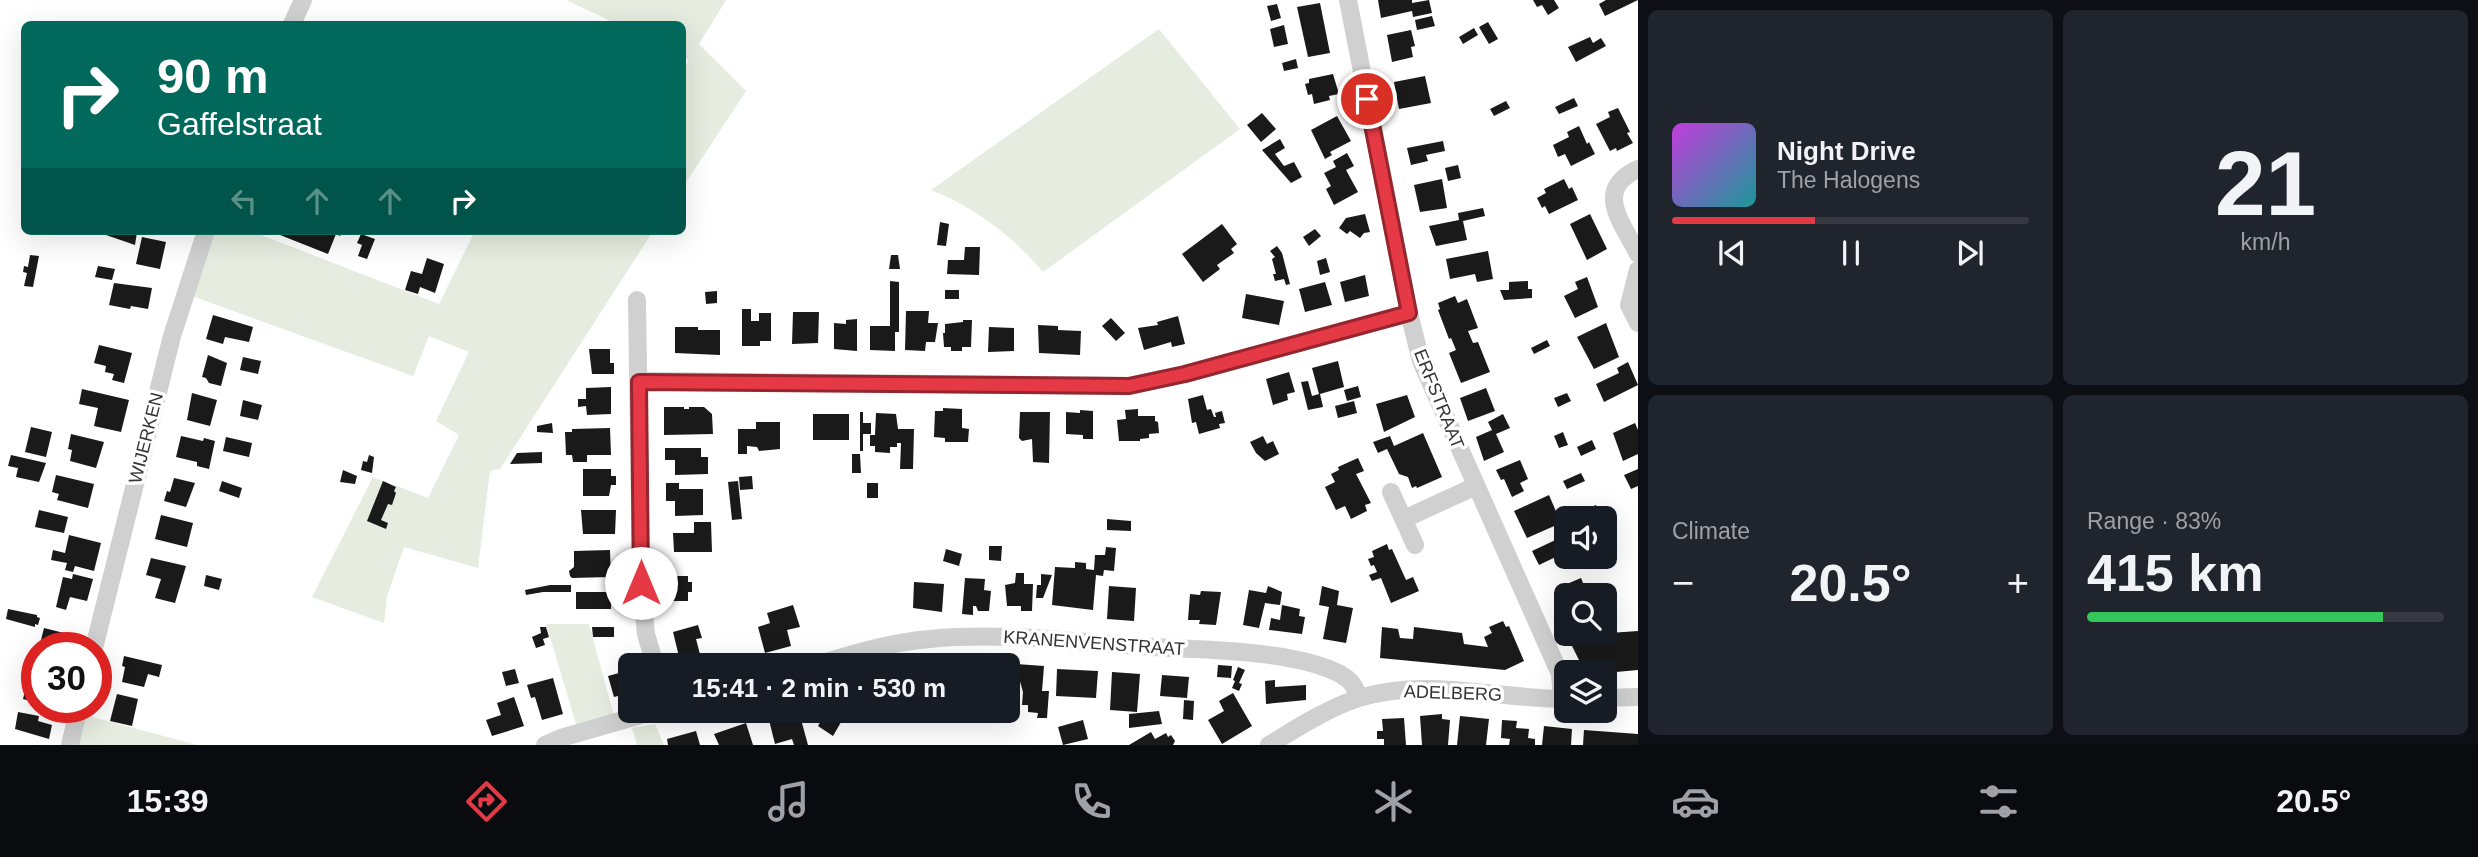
<!DOCTYPE html>
<meta charset="utf-8">
<style>
:root{--surface:#171b24;--page:#20242c;--text:#f1f3f6;--muted:#9ea1a6;--line:#363941;--accent:#e63946}
body{margin:0;font-family:Helvetica,sans-serif;background:var(--page);color:var(--text);height:100vh;display:flex;flex-direction:column;font-size:26px;white-space:nowrap}
*{box-sizing:border-box;margin:0}
p{font-size:23px;color:var(--muted)}
.icon{flex:none;width:38px;height:38px;fill:none;stroke:currentColor;stroke-width:2;stroke-linecap:round;stroke-linejoin:round}
.map{position:relative;flex:1;overflow:hidden}
.drawer{display:flex;flex-direction:column;gap:10px;padding:10px;background:#0d0f14;width:840px}
.drawer>*{flex:none}
.hud{position:absolute;left:21px;top:21px;width:665px;height:214px;border-radius:10px;box-shadow:0 7px 28px #0002;background:#00695c;color:#fff;overflow:hidden}
.tools{position:absolute;left:1554px;top:506px;display:grid;gap:14px}
.tools a{display:grid;place-items:center;width:63px;height:63px;border-radius:10px;background:var(--surface);box-shadow:0 7px 28px #0002;font-size:35px}
.speed{position:absolute;left:21px;top:632px;display:flex;gap:14px;font-size:35px;font-weight:700;text-align:center}
.speed>*{display:grid;place-content:center;width:91px;height:91px;border-radius:50%;background:var(--surface);box-shadow:0 7px 28px #0002;line-height:1}
.speed .limit{border:10px solid #d22;background:#fff;color:#111}
.pin{position:absolute;display:grid;place-items:center;width:60px;height:60px;color:#fff;margin:-30px;border:4px solid #fff;border-radius:50%;box-shadow:0 2px 7px #0007}
.me{position:absolute;width:77px;margin:-38px;rotate:0deg;stroke-linejoin:round;filter:drop-shadow(0 0 5px #0008)}
.turn{display:flex;align-items:center;gap:24px;height:147px;padding:0 21px;font-size:32px}
.turn .icon{width:91px;height:91px;stroke-width:2.5}
.turn b{display:block;font-size:49px;line-height:60px}
.lanes{display:flex;align-items:center;height:66px;padding:0 21px;background:#0003;justify-content:center;gap:35px;direction:ltr}
.lanes .off{opacity:.35}
.big{font-size:52px;font-weight:700;line-height:1.1}
.drawer .widget{flex:1;display:flex;flex-direction:column;justify-content:center;gap:10px;min-width:0;padding:0 24px;border-radius:10px;background:var(--page)}
.drawer .dial{align-items:center;gap:0}
.dial b{font-size:91px;line-height:1}
.song{display:flex;align-items:center;gap:21px}
.cover{width:84px;height:84px;border-radius:10px;background:linear-gradient(135deg,hsl(290 70% 55%),hsl(180 70% 35%))}
.played{height:7px;border-radius:4px;background:linear-gradient(90deg,var(--accent) 40%,var(--line) 40%)}
.keys{display:flex;justify-content:space-around;direction:ltr}
.heat{display:flex;justify-content:space-between;align-items:center;font-size:38px;direction:ltr}
.charge{height:10px;border-radius:5px;background:linear-gradient(90deg,#34c759 83%,var(--line) 0)}
.drawer .tiles{flex:1;display:grid;gap:10px;grid-template-columns:repeat(2,1fr)}
.trip{position:absolute;left:618px;top:653px;width:402px;height:70px;border-radius:10px;background:var(--surface);box-shadow:0 7px 28px #0002;font-weight:700;line-height:70px;text-align:center}
.menu{display:flex;height:112px;justify-content:space-around;align-items:center;background:#090b0e;color:var(--muted)}
.menu .icon{width:49px;height:49px}
.menu .current{color:var(--accent)}
.menu b{font-size:32px;color:var(--text)}
main{display:flex;flex:1;min-height:0}
.map>svg:first-child{display:block}
</style>
<main>
<div class="map">
<svg width="1638" height="745" viewBox="0 0 1638 745">
<rect width="100%" height="100%" fill="#fff"/>
<path fill="#e6ecdf" d="M566 0H726L699 44 746 91 683 187V70L689 60 683 57 682 24H617Z
M1159 29 1240 129 1043 272C1014 237 973 206 931 190Z
M215 231H251L439 304 475 231H653L500 469 490 471 478 568 404 547 387 596 384 623 312 597 373 477 428 498 459 435 436 421 469 352 429 336 413 376 192 296Z
M546 624H589L614 716 577 727Z
M85 715 197 745H78Z
M655 724 664 745H637L632 728Z"/>
<path fill="#1a1a1a" d="M1378 0H1412V3L1429 0 1432 13 1413 17 1412 11 1381 18Z
M1533 0H1554L1559 8 1548 15 1542 5 1537 7Z
M1606 0H1638L1605 16 1599 4Z
M1320 3 1330 53 1308 57 1297 7Z
M1277 4 1281 18 1271 21 1267 6Z
M1432 16 1435 26 1417 30 1415 20Z
M1488 22 1498 39 1489 44 1479 27Z
M1284 25 1288 44 1274 47 1270 29Z
M1474 28 1478 35 1463 44 1459 37Z
M1411 30 1415 46 1411 47 1413 57 1392 62 1387 35Z
M1590 37 1593 43 1601 38 1606 46 1576 62 1568 47Z
M1296 59 1298 68 1284 71 1282 63Z
M1333 74 1339 94 1329 96 1330 100 1314 104 1312 94 1308 95 1305 84 1309 83V79Z
M1425 76 1431 103 1399 109 1394 82Z
M1574 98 1578 106 1559 114 1555 107Z
M1506 101 1510 108 1494 116 1490 109Z
M1618 108 1630 132 1627 133 1633 143 1617 151 1616 148 1610 151 1596 124 1610 117 1608 112Z
M1262 113 1276 129 1261 142 1247 125Z
M1337 116 1351 141 1330 152 1332 155 1325 159 1311 130Z
M1579 126 1587 144 1589 142 1595 154 1571 166 1565 154 1558 157 1553 145 1569 137 1567 132Z
M1280 139 1285 148 1275 154 1284 166 1294 162 1302 177 1291 183 1262 150Z
M1443 141 1445 151 1426 155 1428 161 1411 165 1407 148Z
M1347 153 1354 166 1346 170 1358 192 1334 205 1326 189 1331 186 1324 173 1336 167 1333 161Z
M1458 165 1461 178 1448 181 1445 168Z
M1442 179 1447 208 1420 212 1414 185Z
M1564 179 1569 189 1572 187 1578 200 1549 214 1545 206 1542 208 1537 198 1546 193 1544 189Z
M1483 208 1485 216 1463 221 1467 240 1436 246 1429 226 1459 220 1458 213Z
M1365 214 1370 232 1364 233 1360 238 1350 231 1347 234 1339 228 1346 218Z
M1590 214 1607 249 1587 260 1570 224Z
M940 222 949 224 946 246 937 245Z
M1222 224 1237 244 1231 249 1234 253 1217 265 1220 269 1203 282 1182 254Z
M1315 229 1321 236 1309 246 1303 237Z
M106 231 137 232 135 245 106 235Z
M282 231 300 232 342 231 340 236 336 234 328 254 280 235Z
M361 234 375 239 367 259 358 256 362 245 357 243Z
M142 237 166 242 160 269 136 264Z
M1277 246 1282 253 1290 284 1286 285 1284 279 1275 281 1273 274H1276L1272 259 1275 257 1270 251Z
M965 247H980L979 275 947 274 948 260H964Z
M1488 251 1493 279 1477 282 1475 274 1450 279 1446 259Z
M30 255 39 256 33 287 24 286 27 273 23 272 24 266 28 267Z
M891 255H898L900 269H889Z
M427 258 444 264 435 293 420 287 418 294 405 290 411 271 422 274Z
M1326 258 1330 272 1320 275 1317 261Z
M98 266 115 269 112 280 95 277Z
M1365 275 1369 296 1345 302 1340 282Z
M1587 277 1598 307 1575 318 1564 296 1578 289 1575 282Z
M890 281 899 282V332H895V351L870 350V326H890Z
M1528 281V289H1532V298L1504 300 1500 290H1509V282Z
M1325 282 1332 305 1305 312 1299 289Z
M114 283 152 288 148 309 131 306 130 309 109 305Z
M945 290H959V299H945Z
M717 291V303L706 304 705 292Z
M1246 294 1284 301 1279 325 1242 318Z
M1455 296 1458 303 1467 299 1478 328 1468 331 1473 343 1478 342 1490 372 1461 383 1449 353 1456 350 1451 338 1449 339 1438 310 1440 309 1438 303Z
M742 309H751V321H759V313H771V341H760V346H742Z
M906 311H929L928 323H938L935 342H926L925 351 905 350Z
M793 312H819L818 343 792 344Z
M213 315 253 327 249 342 225 337 223 344 206 339Z
M1178 316 1185 344 1172 347 1171 342 1144 350 1138 328 1158 325 1157 322Z
M1111 318 1125 333 1116 341 1102 326Z
M857 319V351L834 349V323L846 324V320Z
M963 320H972L971 347H962V351H951V347H944L943 333H945V324L963 322Z
M1606 323 1619 357 1594 369 1577 337Z
M1038 325 1058 326V330L1081 331 1080 355 1039 353Z
M675 327H698V330H720V355L675 353Z
M989 327 1014 328V351L988 352Z
M1547 340 1550 346 1534 354 1531 348Z
M99 345 132 353 124 383 112 380 114 374 105 372 106 366 94 363Z
M589 349H610V363H614V374H592Z
M208 355 227 363 221 386 209 383 206 378 202 377Z
M243 357 261 361 258 374 240 370Z
M1338 361 1344 387 1320 394 1323 407 1308 410 1301 382 1308 381 1312 396 1319 394 1312 368Z
M1628 362 1638 385 1604 402 1596 384 1619 373 1617 368Z
M1289 372 1295 392 1287 394 1288 400 1273 405 1266 379Z
M1358 386 1361 397 1347 401 1344 390Z
M611 387V414L587 415 586 406 578 407V399H586V388Z
M1486 388 1495 411 1468 421 1460 398Z
M82 389 129 400 121 432 94 426 98 408 79 404Z
M192 393 217 400 210 426 187 420Z
M1567 393 1571 401 1558 407 1554 398Z
M1203 395 1207 410 1211 409 1214 417H1216L1215 413 1222 411 1225 423 1219 424 1220 428 1199 434 1196 422 1192 423 1188 399Z
M1407 395 1415 417 1384 432 1376 404Z
M243 400 262 405 258 420 240 416Z
M1354 401 1357 413 1338 418 1335 406Z
M664 407H684V409H689V407H704L712 414 713 434 664 435Z
M943 408 962 409V428L969 429 968 442H945V438L934 437 935 411H943Z
M1138 409V416H1155V421L1158 422 1159 433 1149 434V438L1140 439V441H1119L1117 420 1126 419 1125 410Z
M1080 410 1093 411V439H1083V435L1066 434V412L1080 413Z
M860 412H863V423H871V434H863V451H860Z
M1020 412H1050L1049 463 1033 462 1032 439 1022 441 1019 438Z
M876 413 896 414 898 429H914L913 469H900L901 443H897V447H890V453L875 452V446H870V435H875Z
M813 414H849V440H813Z
M1503 414 1510 428 1496 434 1504 452 1484 461 1476 437 1492 430 1488 422Z
M756 422H780V449L759 451 757 447 747 446V454H738V429H756Z
M552 423 553 433 537 432V426Z
M1635 423 1638 430V454L1623 461 1613 433Z
M31 427 52 432 46 457 25 452Z
M610 428 611 455H587V462H573L572 455H566L565 432H572V429Z
M1563 432 1568 445 1559 448 1554 436Z
M1423 433 1442 477 1417 488 1416 486 1412 488 1408 477 1399 474 1387 449 1378 453 1373 442 1390 436 1394 446Z
M71 434 104 442 96 468 70 461 72 450 68 449Z
M181 436 203 441 204 438 215 441 209 469 197 466V462L176 457Z
M1263 436 1267 444 1273 441 1279 454 1265 461 1256 453 1250 442Z
M226 437 252 443 249 457 223 451Z
M1592 440 1596 449 1581 456 1577 447Z
M665 448H701V457H708V474L675 475V460H665Z
M542 452V463L510 464 517 453Z
M852 454H860L861 473H852Z
M11 455 46 463 39 482 16 477 18 468 8 466Z
M369 455 374 457 372 473 361 470 363 461 367 462Z
M1358 458 1364 471 1356 474 1371 503 1365 505 1367 511 1351 519 1345 506 1336 510 1325 487 1335 482 1331 474 1339 470 1338 467Z
M1520 460 1528 479 1520 483 1524 491 1512 497 1504 479 1501 480 1496 470Z
M583 469H611V476H616V485H611L609 496H583Z
M1638 469V486L1631 489 1624 475Z
M343 470 357 476 355 484 340 482Z
M1581 473 1585 481 1567 489 1563 481Z
M56 475 94 484 88 508 57 500 59 494 52 492Z
M752 476 753 489 740 490 739 477Z
M174 478 195 483 186 507 164 501 167 491 170 492Z
M222 481 242 488 239 498 219 491Z
M383 481 396 487 394 491 396 493 392 505 388 504 381 520 388 523 386 529 367 521Z
M738 481 742 519 732 520 728 482Z
M666 483H679V489H703V515L675 516V501H666Z
M867 483H878V498H867Z
M1549 495 1561 523 1527 538 1514 511Z
M1596 505 1599 513 1584 518 1581 511Z
M39 510 68 517 64 533 35 527Z
M581 510H616L615 534H583Z
M161 515 193 523 187 547 155 539Z
M1107 519 1131 521V531L1107 530Z
M694 522H711L712 552H674L673 533H694Z
M69 535 101 543 94 571 75 566 73 572 65 570 67 563 51 560 53 550 65 553Z
M1564 536 1566 552 1539 565 1532 551Z
M1387 544 1389 550 1392 549 1406 580 1413 577 1419 591 1391 603 1381 578 1372 581 1369 575 1377 572 1374 565 1371 566 1368 559 1374 557 1372 551Z
M989 546H1002L1001 561 989 560Z
M1106 547 1116 548 1114 571 1104 570 1103 576 1096 575 1093 610 1052 605 1055 567 1075 568V562L1086 563V569L1094 570 1095 555H1105Z
M946 549 962 554 959 566 943 561Z
M610 550 611 577 572 578 570 576 569 571 574 567V551Z
M151 558 186 566 175 603 155 598 161 579 146 575Z
M1016 573H1024V584H1033L1032 611H1021V606H1007L1005 585 1015 583Z
M73 574 93 579 87 601 70 597 66 610 56 607 63 577 72 579Z
M1041 574 1052 575 1043 598H1036L1037 585H1041Z
M206 575 222 579 219 590 204 586Z
M667 576H688V582H692V592H688V601H667Z
M965 578 985 579 984 590 991 591 989 611H978L976 606H973V615L962 614Z
M1581 578 1588 595H1566V624L1560 610 1565 608 1555 589Z
M914 582 944 584 942 612 913 608Z
M550 585H571V592H543L526 595 525 590Z
M1109 586 1136 588 1134 621 1107 619Z
M1268 586 1282 592 1280 605 1265 603 1259 628 1243 625 1249 590 1266 593Z
M1322 586 1339 591 1337 605 1353 608 1346 643 1323 639 1329 607 1319 605Z
M1201 591 1221 592 1216 625 1199 624 1200 620H1188L1190 594 1200 595Z
M576 592H611V609H576Z
M793 605 800 627 787 630 791 646 765 653 758 627 770 623 767 613Z
M1282 605 1300 609 1299 616 1305 617 1302 634 1269 630 1271 618 1280 620Z
M8 609 37 615V617L40 618 38 625 35 624V627L6 619Z
M1503 621 1506 627 1509 626 1524 661 1505 670 1380 658 1382 627 1398 629 1400 638 1413 639 1414 627 1462 633 1464 644 1488 647 1484 637 1492 633 1489 627Z
M698 625 702 638 696 639 702 662 681 665 673 632Z
M540 627H546L549 637 543 639 545 645 536 648 532 637 541 633Z
M592 627H614V637H593Z
M44 628 68 634 64 648H39Z
M1638 631V670L1605 673 1585 672 1567 636Z
M124 656 162 665 159 677 148 674 144 687 122 682 125 667 122 666Z
M1015 664 1044 666 1042 691H1049L1047 718H1037L1038 713 1028 712V705H1022L1023 692Z
M1218 665 1232 666 1231 678 1217 677Z
M31 667 37 669V703L23 699Z
M1238 667 1245 670 1239 683 1242 684 1239 691 1232 688 1235 681 1233 680Z
M515 669 519 683 506 686 502 672Z
M1057 669 1098 671 1096 698 1056 696Z
M630 670V693L614 697 608 676Z
M1112 672 1140 674 1137 712 1110 710Z
M1162 675 1189 677 1187 698 1160 696Z
M553 678 563 714 542 720 535 697 531 698 527 685Z
M1275 680V687L1306 685V700L1266 704 1265 681Z
M1233 693 1252 726 1222 744 1208 720 1224 711 1219 701Z
M117 694 138 699 132 726 110 721Z
M514 697 524 726 492 736 486 720 501 715 497 703Z
M1184 700 1194 701 1193 720 1183 719Z
M813 710H848L833 736 818 726 823 717Z
M1159 711 1162 724 1129 728V714Z
M18 712 39 716 38 721 52 725 49 739 15 729Z
M799 712 808 745H794L792 739 775 744 769 720Z
M1442 714V719L1450 720 1448 745H1422L1420 716Z
M1460 716 1489 719 1486 745H1457Z
M1404 718 1406 745H1384V739H1377V731H1383L1382 719Z
M1083 720 1088 739 1063 745 1058 727Z
M1502 720 1517 721 1516 728 1529 729 1528 738 1535 739V745H1509L1510 739 1501 738Z
M746 723 753 745H719L714 734Z
M1544 726 1572 729 1571 745H1542Z
M1584 730 1638 734V745H1583Z
M696 731 700 745H668L667 739Z
M1151 732 1155 739 1166 733 1168 737 1171 735 1175 741 1173 745H1129Z"/>
<g fill="none" stroke-linecap="round" stroke-linejoin="round">
<path stroke="#d0d0d0" stroke-width="18" d="M1348 0 1409 313 1421 361 1560 674 1562 699
M292 24 303 0
M1638 169C1593 190 1622 222 1638 254
M1638 270 1629 305 1638 323
M637 300 641 583 646 634 655 665
M639 381 1128 386 1185 374 1409 313
M1391 492 1415 545
M1404 519 1476 486
M94 648 172 336 206 231
M816 665C853 654 891 642 930 639 1004 632 1078 642 1152 647 1204 650 1295 650 1340 674 1351 680 1355 686 1359 698
M1605 698 1638 697
M70 745 79 707
M545 745 561 738 658 710
M1269 745C1297 728 1328 708 1359 698 1426 677 1498 699 1566 699"/>
</g>
<g fill="none" stroke-linecap="round" stroke-linejoin="round">
<defs>
<path id="route" d="M641 583 639 382 1129 386 1185 374 1409 313 1367 99"/>
</defs>
<use href="#route" stroke="#96252e" stroke-width="18"/>
<use href="#route" stroke="#e63946" stroke-width="12"/>
</g>
<g text-anchor="middle" stroke-width="7" stroke-linejoin="round" paint-order="stroke">
<g font-size="18" fill="#333" stroke="#fff">
<text transform="translate(1439 399) rotate(68)" y="6">ERFSTRAAT</text>
<text transform="translate(146 438) rotate(-76)" y="6">WIJERKEN</text>
<text transform="translate(1094 643) rotate(4)" y="6">KRANENVENSTRAAT</text>
<text transform="translate(1453 693) rotate(2)" y="6">ADELBERG</text>
</g>
</g>
</svg>
<div class="tools">
<a><svg class="icon" aria-label="sound" viewBox="0 0 24 24"><path d="M4 9h4l5-4v14l-5-4H4zM17 9q2 3 0 6"/></svg></a>
<a><svg class="icon" aria-label="search" viewBox="0 0 24 24"><circle cx="10" cy="10" r="6"/><path d="M15 15l6 6"/></svg></a>
<a><svg class="icon" aria-label="layers" viewBox="0 0 24 24"><path d="M12 4l9 5-9 5-9-5zM3 14l9 5 9-5"/></svg></a>
</div>
<div class="speed"><div class="limit">30</div></div>
<div class="pin" style="left:1367px;top:99px;background:#d93025"><svg class="icon" aria-label="arrive" viewBox="0 0 24 24"><path d="M6 21V4h12l-3 4 3 4H6"/></svg></div>
<svg class="me" style="left:641px;top:583px" viewBox="-20 -20 40 40"><circle r="19" fill="#fff"/><path d="M0-13L10 11 0 6-10 11z" fill="#e63946"/></svg>
<div class="trip">15:41 · 2 min · 530 m</div>
<div class="hud">
<div class="turn"><svg class="icon" aria-label="right" viewBox="0 0 24 24"><path d="M7 20v-9h11M14 6l5 5-5 5"/></svg><div><b>90 m</b>Gaffelstraat</div></div>
<div class="lanes"><svg class="icon off" aria-label="left" viewBox="0 0 24 24"><path d="M17 20v-9H6M10 6l-5 5 5 5"/></svg><svg class="icon off" aria-label="ahead" viewBox="0 0 24 24"><path d="M12 20V5M6 11l6-6 6 6"/></svg><svg class="icon off" aria-label="ahead" viewBox="0 0 24 24"><path d="M12 20V5M6 11l6-6 6 6"/></svg><svg class="icon" aria-label="right" viewBox="0 0 24 24"><path d="M7 20v-9h11M14 6l5 5-5 5"/></svg></div>
</div>
</div>
<section class="drawer">
<div class="tiles">
<div class="widget">
<div class="song"><i class="cover"></i><div><b>Night Drive</b><p>The Halogens</p></div></div>
<div class="played"></div>
<div class="keys"><svg class="icon" aria-label="previous" viewBox="0 0 24 24"><path d="M18 5L8 12l10 7zM5 5v14"/></svg><svg class="icon" aria-label="pause" viewBox="0 0 24 24"><path d="M8 5v14M16 5v14"/></svg><svg class="icon" aria-label="next" viewBox="0 0 24 24"><path d="M6 5l10 7-10 7zM19 5v14"/></svg></div>
</div>
<div class="widget dial"><b>21</b><p>km/h</p></div>
<div class="widget"><p>Climate</p>
<div class="heat"><a>−</a><b class="big">20.5°</b><a>+</a></div>
</div>
<div class="widget"><p>Range · 83%</p><b class="big">415 km</b><div class="charge"></div></div>
</div>
</section>
</main>
<nav class="menu">
<b>15:39</b>
<svg class="icon current" aria-label="directions" viewBox="0 0 24 24"><path d="M12 3l9 9-9 9-9-9zM9 14v-3h6M13 9l2 2-2 2"/></svg>
<svg class="icon" aria-label="music" viewBox="0 0 24 24"><path d="M9 18V5l10-2v13"/><circle cx="6" cy="18" r="3"/><circle cx="16" cy="16" r="3"/></svg>
<svg class="icon" aria-label="phone" viewBox="0 0 24 24"><path d="M5 4h4l2 5-3 2q2 4 5 5l2-3 5 2v4C11 20 4 13 5 4z"/></svg>
<svg class="icon" aria-label="climate" viewBox="0 0 24 24"><path d="M12 3v18M4 7l16 10M4 17L20 7"/></svg>
<svg class="icon" aria-label="car" viewBox="0 0 24 24"><path d="M5 17H2v-5l4-1 3-4h7l3 4 3 1v5h-3M9 17h6M6 11h13"/><circle cx="7" cy="17" r="2"/><circle cx="17" cy="17" r="2"/></svg>
<svg class="icon" aria-label="filters" viewBox="0 0 24 24"><path d="M4 7h16M4 17h16"/><circle cx="9" cy="7" r="2"/><circle cx="15" cy="17" r="2"/></svg>
<b>20.5°</b>
</nav>
